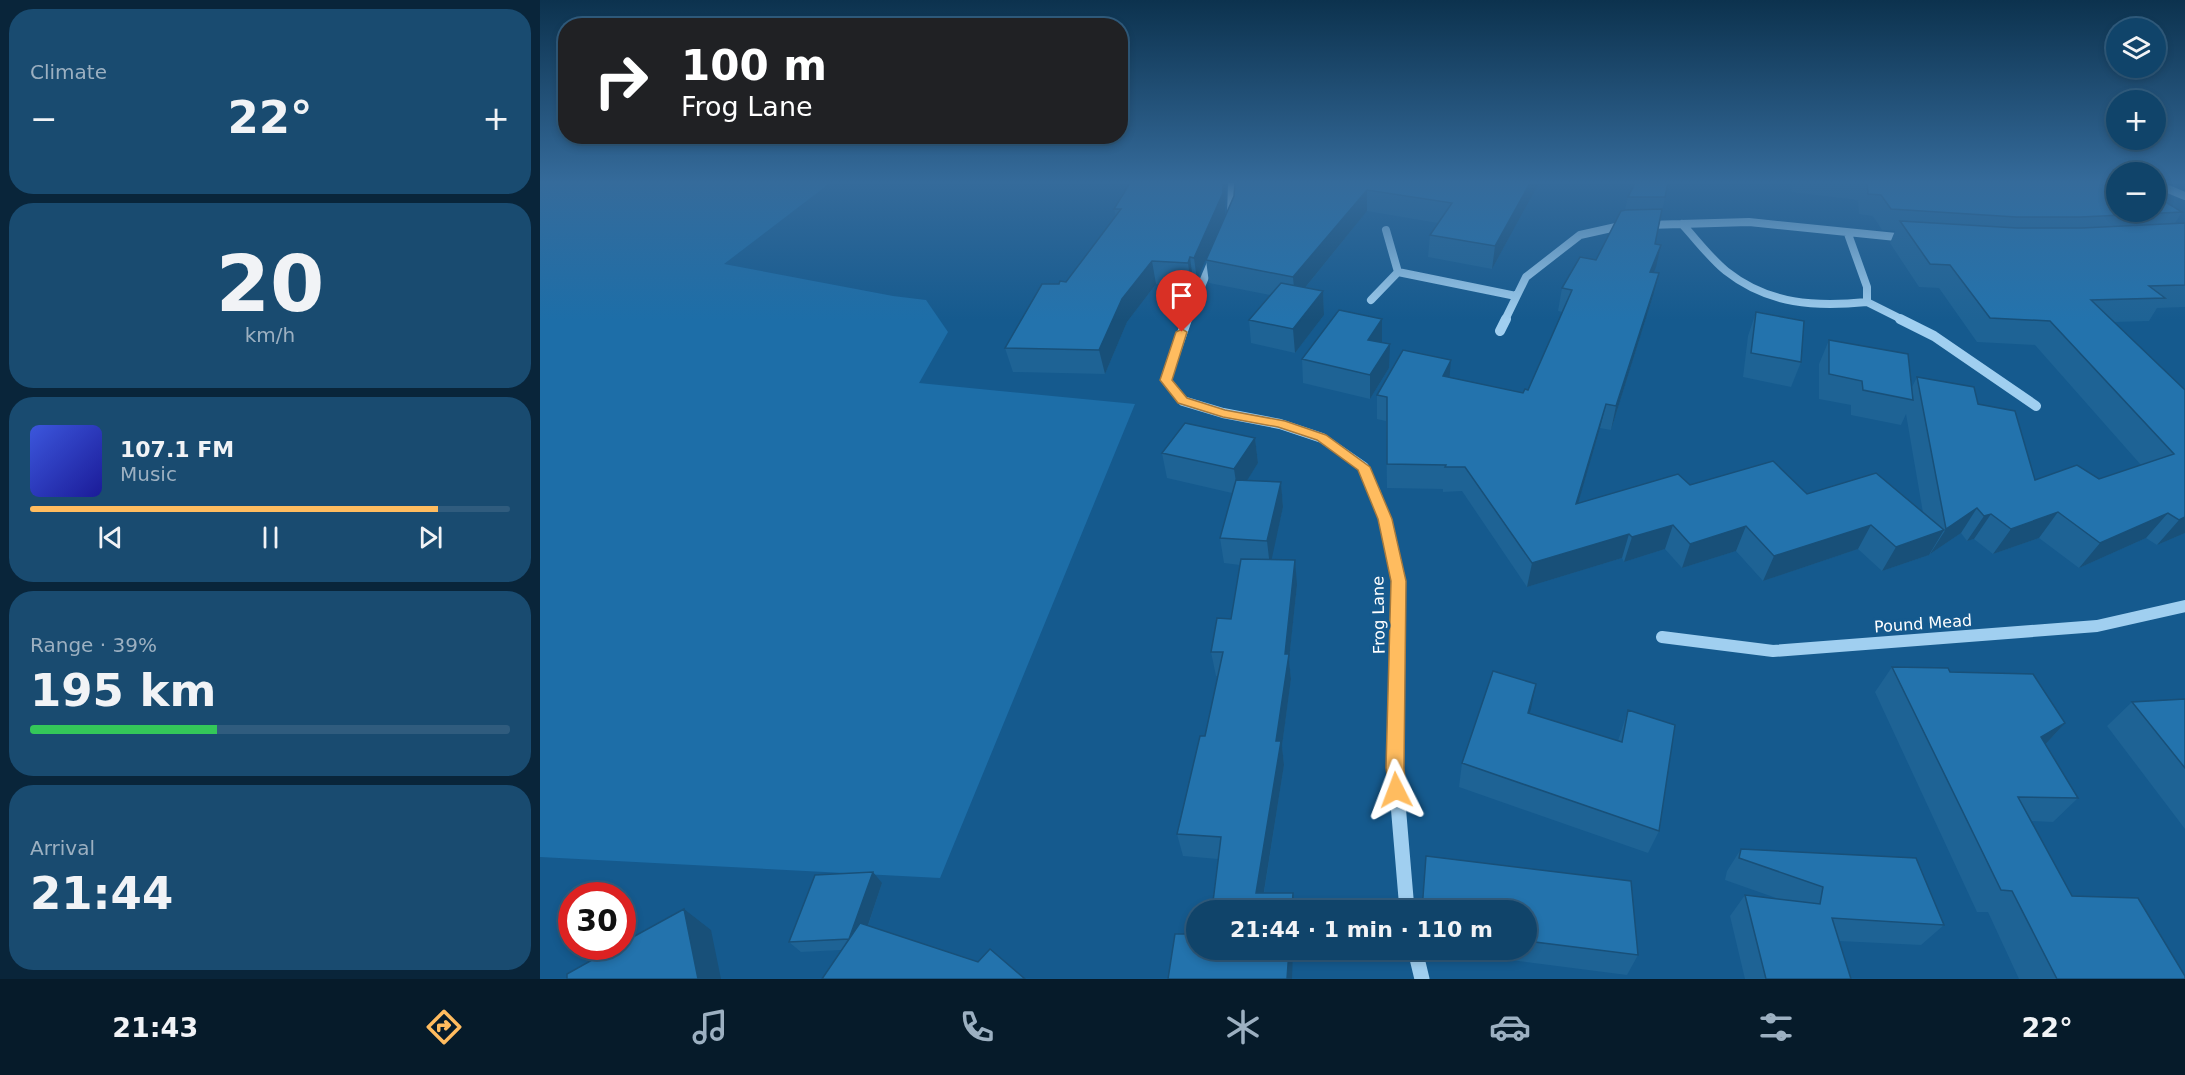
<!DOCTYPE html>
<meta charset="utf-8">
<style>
:root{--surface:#10446a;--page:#194b70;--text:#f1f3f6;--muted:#9cb0c1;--line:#305c7e;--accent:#ffbc5f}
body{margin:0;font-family:"DejaVu Sans",sans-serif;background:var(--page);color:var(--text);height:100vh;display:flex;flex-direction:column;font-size:22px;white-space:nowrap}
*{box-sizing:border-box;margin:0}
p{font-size:20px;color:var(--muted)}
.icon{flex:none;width:33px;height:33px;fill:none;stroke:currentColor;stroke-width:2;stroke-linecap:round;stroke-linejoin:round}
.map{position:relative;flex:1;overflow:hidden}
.details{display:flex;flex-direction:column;gap:9px;padding:9px;background:#09253a;width:540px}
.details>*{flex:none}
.guide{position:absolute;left:18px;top:18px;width:570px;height:126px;border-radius:24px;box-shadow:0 3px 9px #0003,0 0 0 2px var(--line);background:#202124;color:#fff;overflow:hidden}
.tools{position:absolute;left:1566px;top:18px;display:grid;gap:12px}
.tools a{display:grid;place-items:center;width:60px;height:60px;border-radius:50%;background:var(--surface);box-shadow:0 3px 9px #0003,0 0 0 2px var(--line);font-size:30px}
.speed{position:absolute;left:18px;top:882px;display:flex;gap:12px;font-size:30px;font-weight:700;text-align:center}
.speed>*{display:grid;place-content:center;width:78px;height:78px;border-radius:50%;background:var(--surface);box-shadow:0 3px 9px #0003,0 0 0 2px var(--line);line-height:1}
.speed .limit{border:9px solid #d22;background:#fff;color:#111}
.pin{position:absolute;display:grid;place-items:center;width:51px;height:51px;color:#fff;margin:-62px -26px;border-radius:50% 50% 50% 0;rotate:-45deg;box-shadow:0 0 6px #0007}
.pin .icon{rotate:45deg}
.me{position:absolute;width:66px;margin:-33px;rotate:357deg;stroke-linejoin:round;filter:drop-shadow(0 0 4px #0008)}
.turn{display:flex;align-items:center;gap:21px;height:126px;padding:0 24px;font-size:27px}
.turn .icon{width:78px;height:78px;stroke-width:2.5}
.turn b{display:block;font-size:42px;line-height:51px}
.big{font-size:45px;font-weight:700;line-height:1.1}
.details .tile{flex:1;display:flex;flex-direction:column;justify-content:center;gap:9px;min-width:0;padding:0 21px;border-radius:24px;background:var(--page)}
.details .dial{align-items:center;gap:0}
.dial b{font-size:78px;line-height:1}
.song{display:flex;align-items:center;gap:18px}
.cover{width:72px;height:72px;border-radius:9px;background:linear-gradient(135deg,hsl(230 70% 55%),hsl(240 70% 35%))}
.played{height:6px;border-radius:3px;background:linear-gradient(90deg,var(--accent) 85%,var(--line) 85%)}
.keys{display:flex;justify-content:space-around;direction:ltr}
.heat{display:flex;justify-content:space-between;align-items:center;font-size:33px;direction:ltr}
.charge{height:9px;border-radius:4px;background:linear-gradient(90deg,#34c759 39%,var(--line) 0)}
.trip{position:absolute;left:646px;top:900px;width:351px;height:60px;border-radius:30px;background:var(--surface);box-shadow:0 3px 9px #0003,0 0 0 2px var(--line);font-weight:700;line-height:60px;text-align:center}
.dock{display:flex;height:96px;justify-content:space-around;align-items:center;background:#061b2a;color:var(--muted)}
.dock .icon{width:42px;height:42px}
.dock .selected{color:var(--accent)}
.dock b{font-size:27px;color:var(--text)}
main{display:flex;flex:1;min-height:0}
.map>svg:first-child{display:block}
</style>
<main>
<section class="details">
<div class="tile"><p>Climate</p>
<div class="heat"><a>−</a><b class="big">22°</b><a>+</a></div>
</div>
<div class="tile dial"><b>20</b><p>km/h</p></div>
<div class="tile">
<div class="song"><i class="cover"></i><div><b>107.1 FM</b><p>Music</p></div></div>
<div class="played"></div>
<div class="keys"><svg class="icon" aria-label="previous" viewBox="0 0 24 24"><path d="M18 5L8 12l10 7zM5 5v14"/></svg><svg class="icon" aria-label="pause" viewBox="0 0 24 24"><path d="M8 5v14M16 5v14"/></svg><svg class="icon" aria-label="next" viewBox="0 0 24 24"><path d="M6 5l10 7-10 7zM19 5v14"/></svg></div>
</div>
<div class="tile"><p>Range · 39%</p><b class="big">195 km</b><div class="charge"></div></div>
<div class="tile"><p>Arrival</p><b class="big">21:44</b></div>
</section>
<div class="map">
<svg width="1645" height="979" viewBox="0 0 1645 979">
<rect width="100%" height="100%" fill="#155a8e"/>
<path fill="#1d6ea8" d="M0 183H290L184 264 353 296 386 300 408 332 379 383 595 404 400 878 0 857Z"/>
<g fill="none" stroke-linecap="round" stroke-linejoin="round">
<path stroke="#a0cff0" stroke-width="8" d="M1616 184 1645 196
M691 216 692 183
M1142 224C1156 239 1170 258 1186 271 1229 305 1276 307 1327 302
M1107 225 1209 222 1366 238
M1308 234 1327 287V302L1363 320
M858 272 976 296
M831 300 858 272 846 230
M647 320 673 258
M965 320 986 277 1040 235 1085 225"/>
<path stroke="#a0cff0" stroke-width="10" d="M647 319 626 380 643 401 683 413 740 424 782 438 824 467 834 492
M1360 319 1394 336 1496 406
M960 331 966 319"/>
<path stroke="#a0cff0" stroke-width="12" d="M834 491 845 519 859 581 856 708
M1122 637 1233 651 1557 626 1645 606"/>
<path stroke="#a0cff0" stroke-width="15" d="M856 707 855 768 867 910
M875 950 882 979"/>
</g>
<path fill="#1e6395" d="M590 183H686L685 215 657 280H653L651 285 616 284 587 322 565 374 473 372 465 348 519 284 526 282 576 216 574 209Z
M695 183H999L952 269 888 257 890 235 898 223 827 211 765 288 783 291 784 315 755 353 711 343 709 320 730 295 669 283 666 260 694 196Z
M1128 183 1115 244 1121 245 1114 272 1113 296 1071 430 1060 428 1038 503 1150 485 1267 494 1383 513 1366 414 1361 425 1311 415V405L1279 399V364L1289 340 1372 387 1377 377 1438 404 1495 480 1559 479 1601 465 1495 345 1437 342 1399 288 1379 287 1350 243 1355 231 1342 230 1333 216 1319 214 1318 200 1251 192 1252 183H1576L1642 212 1635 223H1645V307L1617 308 1609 321 1574 322 1645 390V533L1617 545 1606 538 1539 568 1499 538 1453 554 1434 539 1427 541 1421 533 1390 554V553L1389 555 1342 571 1318 549 1223 581 1196 551 1142 568 1125 549 1084 562 1082 558 987 587 922 491 903 492V489L847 488 846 421 837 419V395L909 377 983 393 988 390 1023 312 1018 311 1022 288 1056 260 1085 210 1088 197Z
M1216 312 1261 362 1251 387 1203 377 1208 336Z
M842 342 849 368 830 399 763 383 762 359Z
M715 438 718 463 707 480 741 482 743 507 731 559 757 585 749 660 751 679 742 746 744 765 724 893H753L755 910H672L678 859 643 856 637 834 665 736 678 676H676L671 652 691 619 700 565 684 563 680 538 692 493 627 478 622 453Z
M1352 667 1410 672 1525 723 1506 744 1538 798 1513 822 1491 821 1532 896 1645 979H1479L1448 912H1437L1335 692Z
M1645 699V829L1567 726 1592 702Z
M1088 710 1119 831 1108 853 919 787 922 763 989 713 1078 741Z
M1201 849 1404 925 1381 945 1299 941 1311 979H1205L1190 916 1205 895 1239 899 1185 880 1187 871Z
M886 856 1098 955 1087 975 894 950H987V910H881Z
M342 883 328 926 301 950 261 952 249 942Z"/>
<path fill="#185079" d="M683 183H686L685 215 657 280 654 258Z
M990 183H999L952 269 955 246Z
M827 190V211L755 300 753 277Z
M1121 245 1116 267 1105 294 1110 272Z
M650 257 653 280 651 285 648 263Z
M612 261 616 284 587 322 565 374 559 350 582 299Z
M1119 273 1113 296 1071 430 1076 406Z
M783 291 784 315 755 353 753 329Z
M842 319V342L828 340Z
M850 344 849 368 830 399V375Z
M911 360 909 383 903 376Z
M1066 404 1060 428 1031 528 1036 504Z
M715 438 718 463 698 495 694 469Z
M741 482 743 507 730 567 727 541Z
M1437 508 1421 533 1390 554 1406 529Z
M1518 512 1499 538 1453 554 1471 529Z
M1628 513 1606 538 1539 568 1560 543Z
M1451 514 1434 539 1427 541 1444 516Z
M1645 517V533L1617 545 1639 520Z
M1133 525 1125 549 1084 562 1092 537Z
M1331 525 1318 549 1223 581 1234 556Z
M1206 526 1196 551 1142 568 1150 544Z
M1404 530 1389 555 1342 571 1356 547Z
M1089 534 1082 558 987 587 992 563Z
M755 560 757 585 749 660 751 679 742 746 744 765 721 910 716 893 736 741Z
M996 684 991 709 982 737 988 713Z
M1525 723 1502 748 1501 737Z
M333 872 342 883 320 949 309 939Z
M753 893 755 910H752Z
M144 909 171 930 181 979H158Z
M749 950H753L752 979H747Z"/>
<path fill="#2373ad" stroke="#185079" stroke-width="1.5" d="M590 183H683V193L654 258 650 257 648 263 612 261 582 299 559 350 465 348 502 284H519L520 281 526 282 581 209H574Z
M695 183H990L955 246 890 235 912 203 827 190 753 277 666 260 694 196Z
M1095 183H1128L1125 197H1088Z
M1327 183H1576V212H1616V196L1642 212 1541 217H1476L1351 209 1341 195 1328 194Z
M1122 209 1115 244 1121 245 1110 272 1119 273 1076 406 1066 404 1036 504 1138 474 1150 485 1233 461 1267 494 1336 473 1404 530 1356 547 1331 525 1234 556 1206 526 1150 544 1133 525 1092 537 1089 534 992 563 925 467H905L906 465 847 464V397L837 395 863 350 911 360 903 376 983 393 985 389 988 390 1032 290 1022 288 1040 257 1056 260 1081 211 1086 210Z
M1360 221 1477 228H1542L1645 223V285L1609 286 1625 298 1551 300 1645 390V517L1639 520 1628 513 1560 543 1518 512 1471 529 1451 514 1444 516 1437 508 1406 529 1377 377 1434 387 1438 404 1475 411 1495 480 1537 465 1559 479 1634 454 1510 321 1450 318 1410 265 1390 264Z
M741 283 783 291 753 329 709 320Z
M799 310 842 319 828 340 850 344 830 375 762 359Z
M1216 312 1264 321 1261 362 1211 353Z
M1289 340 1368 354 1373 400 1323 390 1322 381 1289 374Z
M645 423 715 438 694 469 622 453Z
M696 480 741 482 727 541 680 538Z
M701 559 755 560 745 654H749L736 741H741L716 893H753L752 910H672L681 837 637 834 660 736H665L683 652H671L677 618 691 619Z
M1352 667 1408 668 1410 672 1493 674 1525 723 1501 737 1538 798 1478 797 1532 896 1598 898 1645 976V979H1517L1472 891 1461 890Z
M953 671 996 684 988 713 1082 742 1088 710 1135 725 1119 831 922 763Z
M1645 699V768L1592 702Z
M1201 849 1376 858 1404 925 1292 918 1311 979H1226L1205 895 1280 904 1283 887 1199 858Z
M886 856 1091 881 1098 955 987 941V910H882Z
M333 872 309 939 249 942 275 875Z
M144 909 158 979H27V974L77 946H82V943Z
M320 923 438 962 450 949 485 979H282Z
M635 934H657V950H749L747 979H628Z"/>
<linearGradient id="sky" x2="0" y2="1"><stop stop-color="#0c324e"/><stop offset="0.57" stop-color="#356b9b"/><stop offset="1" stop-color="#356b9b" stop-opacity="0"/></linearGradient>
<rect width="1645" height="320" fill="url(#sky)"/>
<path fill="#ffbc5f" stroke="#a67a3e" stroke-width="1.5" d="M642 329 647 332 632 380 647 398 685 410 745 421 786 435 830 467 852 519 866 581 864 768 866 790 863 796 856 798 850 796 846 768 851 581 838 519 818 470 777 440 738 427 683 417 638 403 620 380 636 332Z"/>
<g text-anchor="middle" stroke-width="6" stroke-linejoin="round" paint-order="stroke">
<g font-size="16" fill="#fff" stroke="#155a8e">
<text transform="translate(838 615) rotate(-91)" y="6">Frog Lane</text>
<text transform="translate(1383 623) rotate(-4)" y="6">Pound Mead</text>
</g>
</g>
</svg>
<div class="tools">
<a><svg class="icon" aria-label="layers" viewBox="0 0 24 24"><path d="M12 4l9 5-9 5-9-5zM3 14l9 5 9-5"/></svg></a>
<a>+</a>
<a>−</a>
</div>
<div class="speed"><div class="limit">30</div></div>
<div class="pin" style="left:642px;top:332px;background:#d93025"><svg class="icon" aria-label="arrive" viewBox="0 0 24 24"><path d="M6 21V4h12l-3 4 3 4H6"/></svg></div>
<svg class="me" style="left:856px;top:790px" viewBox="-20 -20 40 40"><path d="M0-17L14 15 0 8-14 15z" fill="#ffbc5f" stroke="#fff" stroke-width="4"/></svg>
<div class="trip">21:44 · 1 min · 110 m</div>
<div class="guide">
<div class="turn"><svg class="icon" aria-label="right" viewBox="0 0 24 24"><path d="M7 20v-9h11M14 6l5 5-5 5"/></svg><div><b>100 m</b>Frog Lane</div></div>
</div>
</div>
</main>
<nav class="dock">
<b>21:43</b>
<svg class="icon selected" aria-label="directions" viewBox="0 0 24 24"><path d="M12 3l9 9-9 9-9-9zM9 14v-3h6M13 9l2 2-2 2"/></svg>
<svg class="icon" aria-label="music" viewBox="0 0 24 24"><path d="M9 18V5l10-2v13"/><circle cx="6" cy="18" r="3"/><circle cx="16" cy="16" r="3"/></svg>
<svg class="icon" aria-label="phone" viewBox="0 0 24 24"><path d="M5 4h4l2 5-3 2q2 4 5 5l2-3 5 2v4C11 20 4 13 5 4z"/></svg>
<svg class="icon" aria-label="climate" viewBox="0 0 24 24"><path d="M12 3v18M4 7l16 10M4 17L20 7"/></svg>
<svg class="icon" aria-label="car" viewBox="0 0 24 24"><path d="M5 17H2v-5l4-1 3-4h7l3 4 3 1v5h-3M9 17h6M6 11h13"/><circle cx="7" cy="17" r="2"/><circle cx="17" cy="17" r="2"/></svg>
<svg class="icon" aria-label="filters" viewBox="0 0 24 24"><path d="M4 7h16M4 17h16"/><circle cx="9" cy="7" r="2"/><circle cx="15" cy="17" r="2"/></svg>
<b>22°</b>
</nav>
